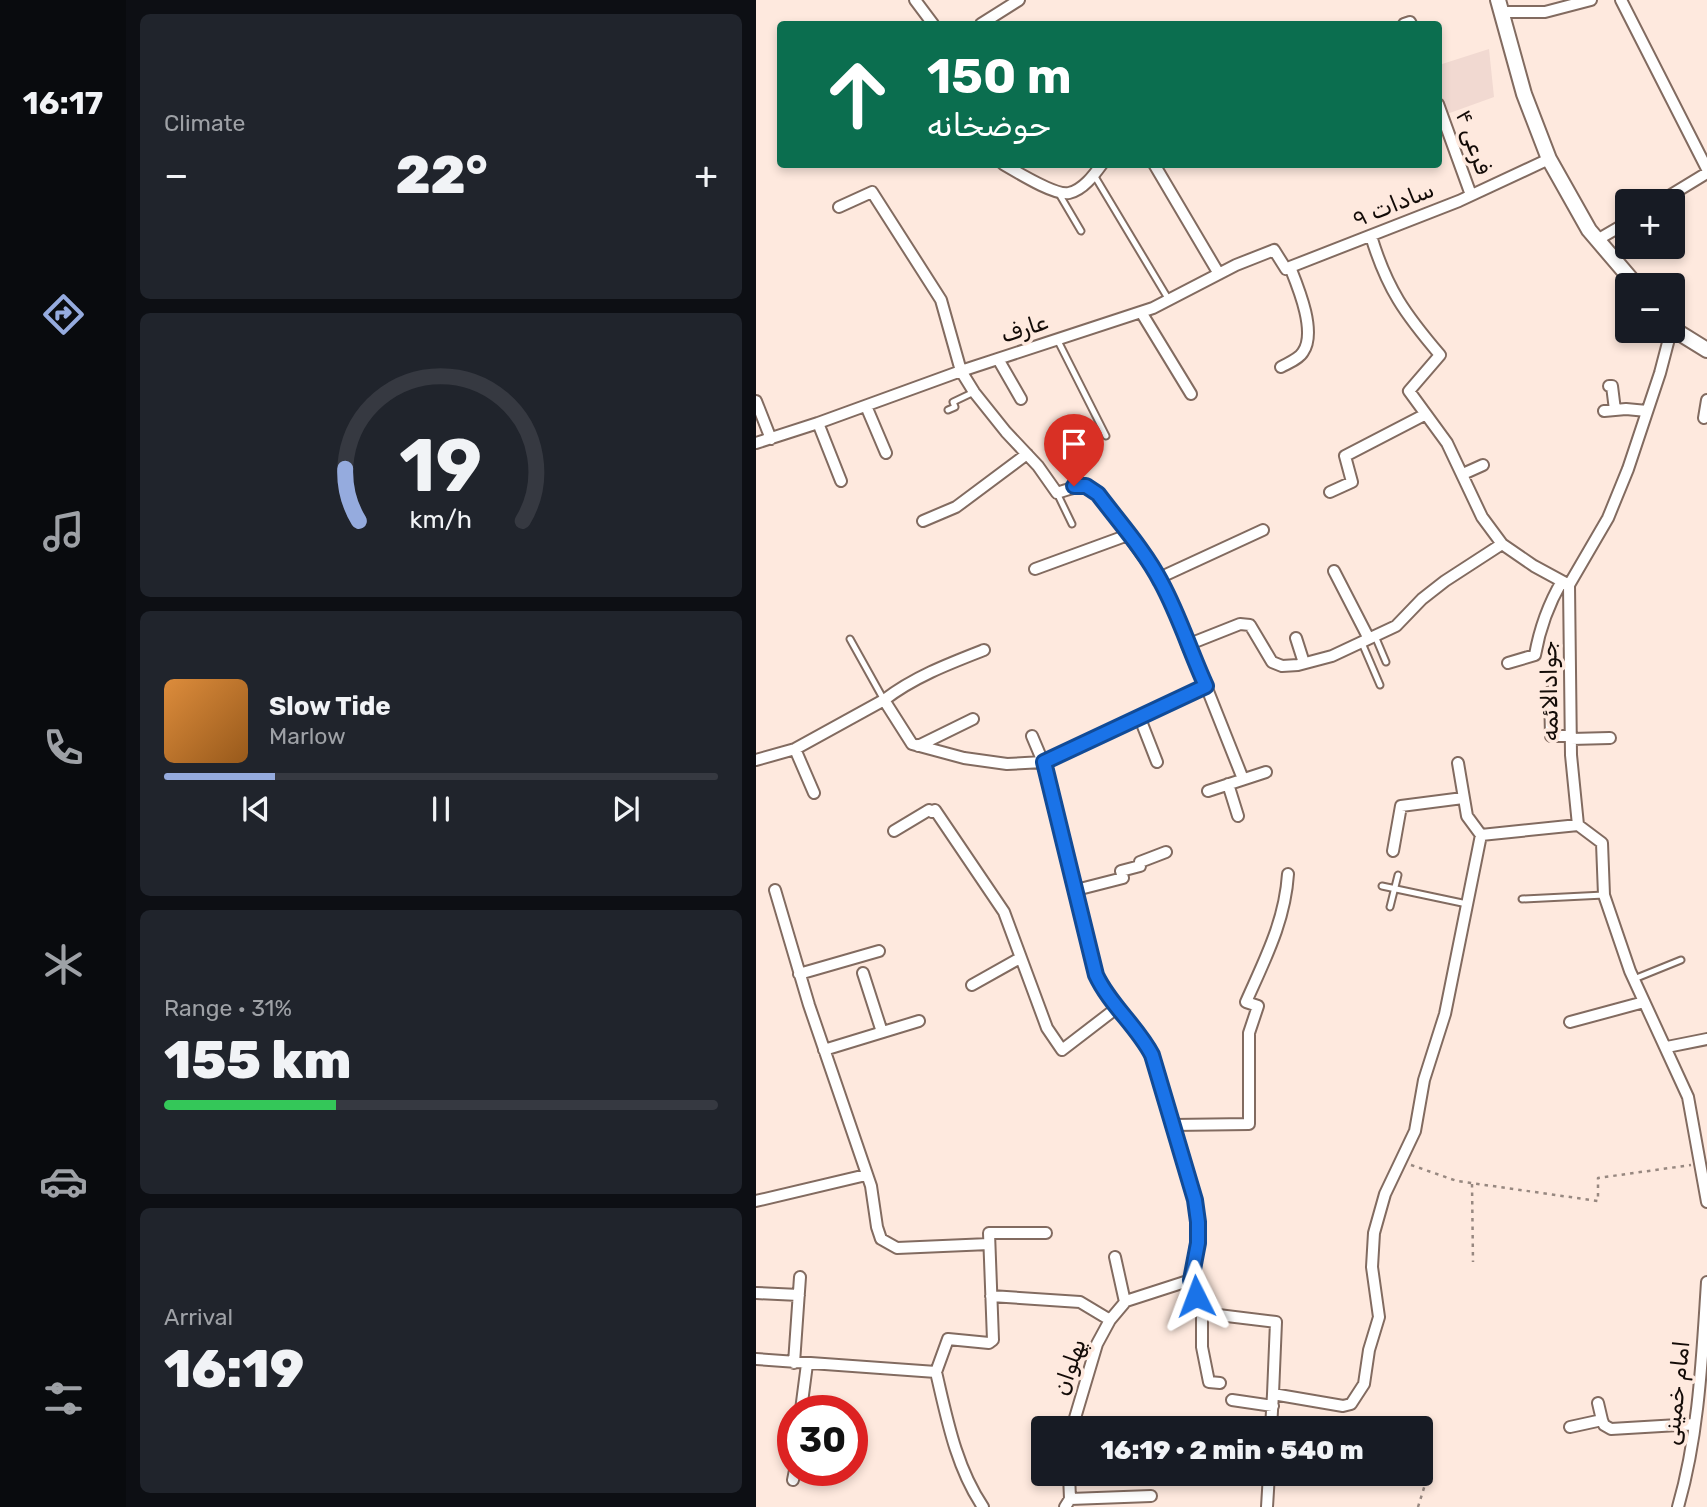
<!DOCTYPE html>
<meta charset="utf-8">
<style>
:root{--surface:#171b24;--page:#20242c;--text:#f1f3f6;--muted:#9ea1a6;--line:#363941;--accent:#95abde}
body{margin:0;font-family:Rubik,Vazirmatn,sans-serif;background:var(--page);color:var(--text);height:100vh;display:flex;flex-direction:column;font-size:26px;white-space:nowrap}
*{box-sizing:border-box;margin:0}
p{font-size:23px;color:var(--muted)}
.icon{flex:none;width:38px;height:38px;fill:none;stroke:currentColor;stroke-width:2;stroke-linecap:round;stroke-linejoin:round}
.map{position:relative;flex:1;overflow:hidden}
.side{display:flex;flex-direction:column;gap:14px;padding:14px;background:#0d0f14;width:630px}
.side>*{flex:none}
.banner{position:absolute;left:21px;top:21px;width:665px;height:147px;border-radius:7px;box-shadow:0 4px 10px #0003;background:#0b6e4f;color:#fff;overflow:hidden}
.controls{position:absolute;left:859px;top:189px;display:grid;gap:14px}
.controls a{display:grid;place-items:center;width:70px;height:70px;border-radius:7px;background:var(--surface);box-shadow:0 4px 10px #0003;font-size:35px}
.speed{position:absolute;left:21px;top:1395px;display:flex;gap:14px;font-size:35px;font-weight:700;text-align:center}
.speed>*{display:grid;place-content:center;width:91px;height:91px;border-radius:50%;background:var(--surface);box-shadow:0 4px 10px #0003;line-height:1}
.speed .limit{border:10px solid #d22;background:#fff;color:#111}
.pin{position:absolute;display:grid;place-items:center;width:60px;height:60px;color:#fff;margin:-72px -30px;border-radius:50% 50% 50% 0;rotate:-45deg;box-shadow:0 0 7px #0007}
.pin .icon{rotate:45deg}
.me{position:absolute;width:77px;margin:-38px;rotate:357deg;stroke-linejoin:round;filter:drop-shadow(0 0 5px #0008)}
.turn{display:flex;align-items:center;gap:24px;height:147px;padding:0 35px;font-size:32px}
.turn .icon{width:91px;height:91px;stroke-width:2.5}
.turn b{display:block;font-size:49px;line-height:60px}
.big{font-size:52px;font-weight:800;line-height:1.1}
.side .card{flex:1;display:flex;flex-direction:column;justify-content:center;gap:10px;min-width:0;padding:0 24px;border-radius:10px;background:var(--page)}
.side .dial{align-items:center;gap:0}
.dial svg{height:182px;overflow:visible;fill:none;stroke:var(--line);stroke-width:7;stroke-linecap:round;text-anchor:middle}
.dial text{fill:var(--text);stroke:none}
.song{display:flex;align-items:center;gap:21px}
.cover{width:84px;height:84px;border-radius:10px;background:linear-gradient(135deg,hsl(30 70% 55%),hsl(30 70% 35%))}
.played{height:7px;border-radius:4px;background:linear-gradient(90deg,var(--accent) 20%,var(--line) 20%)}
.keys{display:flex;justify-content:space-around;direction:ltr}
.heat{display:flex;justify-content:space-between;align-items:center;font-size:38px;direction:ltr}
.charge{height:10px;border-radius:5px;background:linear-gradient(90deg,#34c759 31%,var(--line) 0)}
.trip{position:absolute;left:275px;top:1416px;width:402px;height:70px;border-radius:7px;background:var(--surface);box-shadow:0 4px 10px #0003;font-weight:800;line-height:70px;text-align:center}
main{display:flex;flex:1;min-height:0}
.dock{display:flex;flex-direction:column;width:126px;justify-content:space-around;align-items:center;background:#090b0e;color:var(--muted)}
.dock .icon{width:49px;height:49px}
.dock .active{color:var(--accent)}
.dock b{font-size:32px;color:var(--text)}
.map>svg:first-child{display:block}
</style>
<main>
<nav class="dock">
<b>16:17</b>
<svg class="icon active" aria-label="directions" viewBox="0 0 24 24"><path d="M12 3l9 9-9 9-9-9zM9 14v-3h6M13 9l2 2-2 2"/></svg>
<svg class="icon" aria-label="music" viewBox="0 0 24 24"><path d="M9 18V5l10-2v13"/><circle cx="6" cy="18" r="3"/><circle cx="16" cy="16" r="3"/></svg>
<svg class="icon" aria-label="phone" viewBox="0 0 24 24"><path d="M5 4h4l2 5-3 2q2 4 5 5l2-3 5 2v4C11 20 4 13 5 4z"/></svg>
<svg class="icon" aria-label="climate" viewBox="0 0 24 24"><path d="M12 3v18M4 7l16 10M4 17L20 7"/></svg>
<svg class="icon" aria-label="car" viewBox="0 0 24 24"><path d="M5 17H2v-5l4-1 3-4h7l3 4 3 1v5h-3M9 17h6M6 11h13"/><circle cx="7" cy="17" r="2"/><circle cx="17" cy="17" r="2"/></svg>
<svg class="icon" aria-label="filters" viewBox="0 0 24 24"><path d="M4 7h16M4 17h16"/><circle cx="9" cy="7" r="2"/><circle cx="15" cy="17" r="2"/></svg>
</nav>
<section class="side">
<div class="card"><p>Climate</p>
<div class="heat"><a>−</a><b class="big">22°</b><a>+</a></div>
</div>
<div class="card dial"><svg viewBox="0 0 100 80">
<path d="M14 69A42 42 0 1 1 86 69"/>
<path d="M14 69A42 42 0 0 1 8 46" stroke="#95abde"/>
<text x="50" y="56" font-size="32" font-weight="700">19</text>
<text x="50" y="72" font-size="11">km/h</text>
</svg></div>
<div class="card">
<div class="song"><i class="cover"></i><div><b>Slow Tide</b><p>Marlow</p></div></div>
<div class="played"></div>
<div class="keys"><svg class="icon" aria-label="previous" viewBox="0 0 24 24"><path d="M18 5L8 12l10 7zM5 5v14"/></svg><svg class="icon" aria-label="pause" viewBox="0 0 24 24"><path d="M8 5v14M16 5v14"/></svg><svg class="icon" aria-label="next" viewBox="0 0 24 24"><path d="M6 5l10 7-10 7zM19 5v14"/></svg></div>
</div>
<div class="card"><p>Range · 31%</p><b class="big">155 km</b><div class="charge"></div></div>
<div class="card"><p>Arrival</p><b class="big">16:19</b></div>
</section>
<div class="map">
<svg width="951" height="1507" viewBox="0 0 951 1507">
<rect width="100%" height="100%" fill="#fee9de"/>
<path fill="#f1d9d1" d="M733 49 738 97 691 114 683 90V65Z"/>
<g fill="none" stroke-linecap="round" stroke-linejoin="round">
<defs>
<path id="lane" d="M338 175 413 300
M302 192 325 231
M301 339 350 436
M192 410 199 407 197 402 218 392
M301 493 316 524
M619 636 630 662
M94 639 128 700
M606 643 624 685
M626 886 711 904
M766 899 848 895
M634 907 642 875
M878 979 925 960"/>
<path id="street" d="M159 0 177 24
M865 0 951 169
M744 12H789L835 0
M225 24 263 0
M648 24 654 22 655 24
M682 104 715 195
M247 164C261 172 299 196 313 193 327 190 338 175 346 164
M398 164 463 274
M905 201 951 173
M83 207 116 192 185 300 205 371 218 392 250 432 282 466 301 493C318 487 326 484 342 494L403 578 420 610 431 645
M615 236C631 289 649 314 684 355L653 391 691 443 726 517 746 544
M841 240 872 222
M534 267 703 201 793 159
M385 312 435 394
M915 331 904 373 872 469 852 518 813 585 815 755 822 825 846 843 848 895 874 971 932 1097 951 1202
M242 359 265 399
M525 367C532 363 543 359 547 352 561 332 542 287 534 267
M853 386H856L859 410
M0 401 15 439
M110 406 130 453
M848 411 870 409 891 411
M948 418 951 400
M62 423 85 481
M0 443 62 423 205 371 397 308 480 265 518 250 530 269 534 267
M707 474 727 465
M574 492 596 482 589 456 670 414
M167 521 200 507 271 454
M279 569 372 535
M578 571 612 637
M403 578 507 530
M540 638 548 663
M752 663 779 655C784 627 792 605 806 581
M450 686 487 779
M794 692 795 736H815
M128 700C158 677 192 664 228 650
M383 716 401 762
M815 739 854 738
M162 746 217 719
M39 749 58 793
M0 760 39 749 128 700 156 744 208 758 251 764 287 762 450 686 431 645 484 624 494 625 516 662 526 666 542 665 576 656 640 626 666 599 689 581 746 544 778 566 813 585
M702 763 711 816 725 835
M472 784 482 816
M452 791 510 772
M138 831 173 810 176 812 179 810 248 912 291 1028 306 1050 362 1007
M637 851 645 806 707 798
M19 890 53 1005 115 1186 121 1227 125 1239 141 1248 233 1244
M320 890 367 878 365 871 384 866V862L410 852
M107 973 126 1032
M43 974 123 951
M216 985 264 958
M814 1022 888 1002
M911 1047 951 1039
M68 1050 163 1021
M417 1125 493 1124V1033L502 1006 490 1002C509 959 529 921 532 874
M0 1201 110 1175
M359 1257 369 1302
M435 1280 446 1313V1347L453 1382 464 1383
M0 1293 43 1295
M235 1296 324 1302 354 1320 370 1301 435 1280C440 1252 443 1228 439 1200L396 1055C381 1026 354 1005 340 975L287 762 276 736
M446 1313 520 1322 517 1394
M0 1359 180 1372C191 1419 200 1467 227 1507
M38 1363 44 1277
M180 1372 192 1339 233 1343 237 1340 233 1233H290
M476 1400 517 1406
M842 1403 846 1420
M45 1410 51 1364
M814 1427 846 1420 848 1425 855 1429 939 1424
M316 1428 341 1344 354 1320
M515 1428 517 1394 587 1406 595 1404 608 1384 613 1350 623 1317 616 1267 618 1233 629 1194 659 1131 668 1080 689 1014 725 835 822 825
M313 1474 314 1499
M37 1480 39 1470
M309 1507 314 1499 395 1496
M511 1507 513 1474
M922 1507C943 1434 946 1358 951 1282"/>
<path id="secondary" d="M742 0 768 94 793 159 833 230 880 285
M917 329 951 350"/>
</defs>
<use href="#lane" stroke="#826b60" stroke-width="9"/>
<use href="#street" stroke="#826b60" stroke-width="14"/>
<use href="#secondary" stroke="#826b60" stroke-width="18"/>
<path stroke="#978880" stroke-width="2.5" stroke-dasharray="3.5 5" stroke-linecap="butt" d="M655 1165 701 1181 842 1201V1178L935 1165
M716 1184 717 1262
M662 1507 677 1459"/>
<use href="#lane" stroke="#fff" stroke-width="5"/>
<use href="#street" stroke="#fff" stroke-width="10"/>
<use href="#secondary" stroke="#fff" stroke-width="14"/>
</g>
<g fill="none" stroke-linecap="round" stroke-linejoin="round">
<defs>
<path id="route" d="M318 486H330L342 494C363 522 389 551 405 582 423 615 434 651 450 686L288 762 340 975C354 1005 381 1026 396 1055L439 1200 442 1222V1243L435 1280 440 1296"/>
</defs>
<use href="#route" stroke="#114b97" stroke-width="18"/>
<use href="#route" stroke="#1a73e8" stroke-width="12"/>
</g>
<g text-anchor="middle" stroke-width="7" stroke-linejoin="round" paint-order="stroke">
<g font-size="23" fill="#130b07" stroke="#fee9de">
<text transform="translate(718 142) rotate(71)" y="8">فرعی ۴</text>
<text transform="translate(637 204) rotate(-22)" y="8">سادات ۹</text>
<text transform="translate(268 328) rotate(-18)" y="8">عارف</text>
<text transform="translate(793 691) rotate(-91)" y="8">جوادالائمه</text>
<text transform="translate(313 1367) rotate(-71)" y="8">پهلوان</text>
<text transform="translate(920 1393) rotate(-84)" y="8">امام خمینی</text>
</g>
</g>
</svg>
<div class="controls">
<a>+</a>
<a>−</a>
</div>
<div class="speed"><div class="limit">30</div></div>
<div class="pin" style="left:318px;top:486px;background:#d93025"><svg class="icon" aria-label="arrive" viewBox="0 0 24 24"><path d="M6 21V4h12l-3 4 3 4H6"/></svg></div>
<svg class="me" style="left:440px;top:1296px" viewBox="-20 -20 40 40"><path d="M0-17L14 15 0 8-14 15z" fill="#1a73e8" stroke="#fff" stroke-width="4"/></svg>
<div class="trip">16:19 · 2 min · 540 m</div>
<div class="banner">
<div class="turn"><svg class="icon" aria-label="ahead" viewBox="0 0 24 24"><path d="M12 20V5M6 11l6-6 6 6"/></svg><div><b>150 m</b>حوضخانه</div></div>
</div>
</div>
</main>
